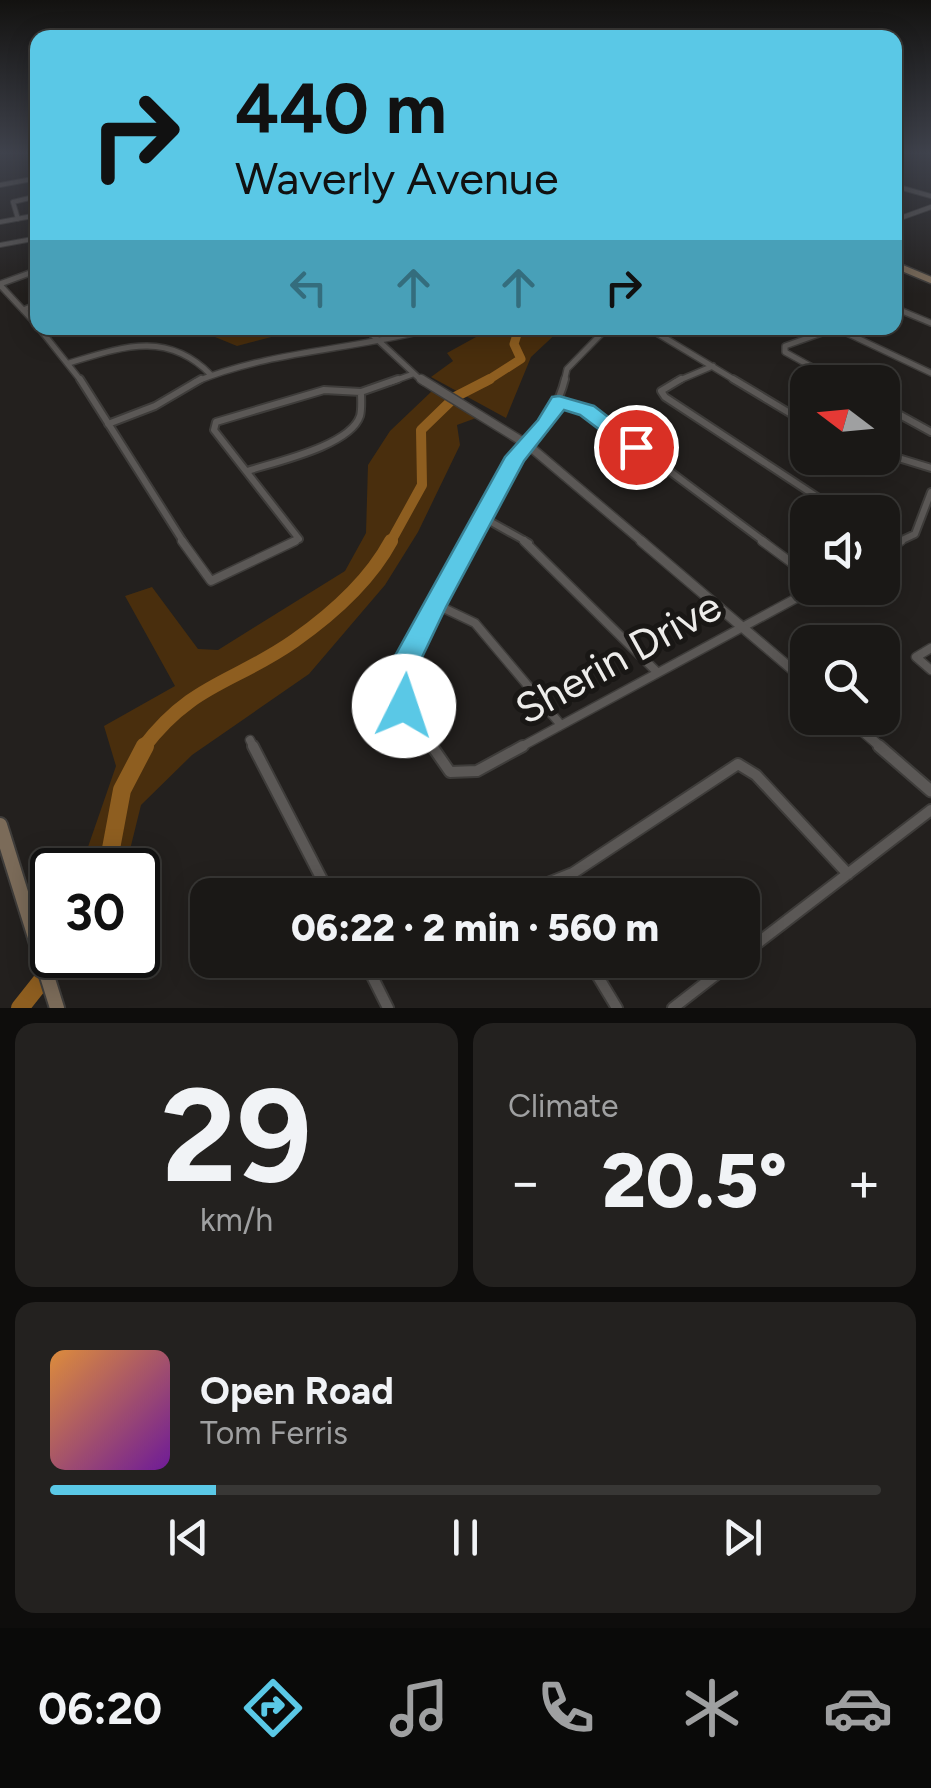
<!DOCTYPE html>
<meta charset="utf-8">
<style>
:root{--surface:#1a1816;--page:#23211f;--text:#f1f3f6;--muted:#9fa0a1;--line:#383735;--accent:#5ac8e6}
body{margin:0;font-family:Figtree,sans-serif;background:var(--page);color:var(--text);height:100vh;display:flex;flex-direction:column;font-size:38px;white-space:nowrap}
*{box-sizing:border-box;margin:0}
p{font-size:32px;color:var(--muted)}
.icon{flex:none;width:55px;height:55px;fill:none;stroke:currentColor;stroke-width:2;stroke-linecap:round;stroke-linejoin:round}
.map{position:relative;height:1008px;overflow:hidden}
.panel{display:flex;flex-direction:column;gap:15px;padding:15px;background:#0e0d0c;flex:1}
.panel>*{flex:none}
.hud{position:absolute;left:30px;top:30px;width:872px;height:305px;border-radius:20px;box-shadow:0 5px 25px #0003,0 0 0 2px var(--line);background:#5ac8e6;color:#111;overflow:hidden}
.needle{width:65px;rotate:286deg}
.buttons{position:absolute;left:790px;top:365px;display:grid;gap:20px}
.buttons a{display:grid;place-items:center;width:110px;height:110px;border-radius:20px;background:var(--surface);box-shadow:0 5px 25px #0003,0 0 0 2px var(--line);font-size:50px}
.speed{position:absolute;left:30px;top:848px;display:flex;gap:20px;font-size:50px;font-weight:700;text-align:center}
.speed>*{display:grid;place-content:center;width:130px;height:130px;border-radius:50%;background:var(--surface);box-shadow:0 5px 25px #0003,0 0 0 2px var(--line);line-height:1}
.speed .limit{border:5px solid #111;border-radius:15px;background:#fff;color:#111}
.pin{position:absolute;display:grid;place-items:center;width:85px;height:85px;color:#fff;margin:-42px;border:5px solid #fff;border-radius:50%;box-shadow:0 2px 10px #0007}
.me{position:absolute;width:110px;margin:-55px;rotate:4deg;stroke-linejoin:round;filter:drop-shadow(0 0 8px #0008)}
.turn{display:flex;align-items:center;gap:35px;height:210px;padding:0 40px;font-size:45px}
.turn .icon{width:130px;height:130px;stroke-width:2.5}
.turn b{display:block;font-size:70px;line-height:85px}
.lanes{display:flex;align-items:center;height:95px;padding:0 40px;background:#0003;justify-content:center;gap:50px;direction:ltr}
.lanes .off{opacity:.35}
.big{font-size:75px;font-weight:800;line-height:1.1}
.panel .widget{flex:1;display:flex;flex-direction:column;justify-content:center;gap:15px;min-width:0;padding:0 35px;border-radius:20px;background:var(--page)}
.panel .dial{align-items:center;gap:0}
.dial b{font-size:130px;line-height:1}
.song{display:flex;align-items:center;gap:30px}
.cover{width:120px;height:120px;border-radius:15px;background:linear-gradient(135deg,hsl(30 70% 55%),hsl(280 70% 35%))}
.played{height:10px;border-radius:5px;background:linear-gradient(90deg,var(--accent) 20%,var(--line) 20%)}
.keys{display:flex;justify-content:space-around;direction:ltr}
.heat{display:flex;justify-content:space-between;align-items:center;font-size:55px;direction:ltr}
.panel .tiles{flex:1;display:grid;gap:15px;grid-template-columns:1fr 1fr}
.widget:last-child{grid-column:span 2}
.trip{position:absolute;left:190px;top:878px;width:570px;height:100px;border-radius:20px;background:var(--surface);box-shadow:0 5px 25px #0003,0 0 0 2px var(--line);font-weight:800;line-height:100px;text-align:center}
.tab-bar{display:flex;height:160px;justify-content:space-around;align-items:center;background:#0a0a09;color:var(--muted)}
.tab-bar .icon{width:70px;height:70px}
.tab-bar .current{color:var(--accent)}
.tab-bar b{font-size:45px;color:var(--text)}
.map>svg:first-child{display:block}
</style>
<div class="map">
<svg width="931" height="1008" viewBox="0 0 931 1008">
<rect width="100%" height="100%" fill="#23201e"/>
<path fill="#492e0d" d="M193 328H306L237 346Z
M472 328H562L531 357 506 418 431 377 453 361 447 353 476 337Z
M432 391 476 418 457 425 460 445 418 532 385 585 309 674 192 755 141 805 125 870H80L116 766 104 726 175 686 125 596 152 587 198 649 218 650 345 571 366 533 368 465 390 431Z"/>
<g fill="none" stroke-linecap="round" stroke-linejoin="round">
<path stroke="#8e5e20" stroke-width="9" d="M485 382 521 359 514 344 519 328"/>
<path stroke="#8e5e20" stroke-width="10" d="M390 543 422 485 421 430 455 397 490 379"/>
<path stroke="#8e5e20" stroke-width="14" d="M143 748C192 683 234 683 294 641 331 615 370 580 391 541"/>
<path stroke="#8e5e20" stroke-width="18" d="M107 870 122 790 145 746
M20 1008 62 955"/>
<defs>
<path id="minor-far4" d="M895 155 901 153
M0 185 38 178
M895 186 931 196
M18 219 13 202 38 196
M895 220 931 207
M0 222 38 215
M0 245 38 238"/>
<path id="minor-far3" d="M0 284 38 270
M0 285 38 326
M895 308 931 323
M23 310 38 304
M39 328 82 382
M637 328 655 332 738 382
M836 328 785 346V352L839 382
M836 328 931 373
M69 363C122 347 167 330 211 375
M195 382C272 350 355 350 434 328
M391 382 413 374
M564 382 567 369 607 328
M675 382 713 366"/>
<path id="minor-far2" d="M80 379 184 543
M681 379 661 391 665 397 840 512
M733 379 808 424
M835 379 840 382
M559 402 597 417 766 543
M882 405 931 432
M108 424 155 406 201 379
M882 453 931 468
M247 471C275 462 350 446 360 416 362 409 361 399 361 392
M484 518 529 543
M290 543 299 539 214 430 216 422 324 390 361 392 398 379
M469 543C484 516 497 484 514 458 535 427 555 419 565 379
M896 543 915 534 931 492"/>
<path id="minor-far1" d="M182 541 211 581 295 541
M524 541 657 672
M762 541 808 575
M882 550 901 541
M435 604 475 623 561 725
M931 648 916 657 931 670
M250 740 254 748
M434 748 404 706 401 672 471 541
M519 748 815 588"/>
<path id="minor" d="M253 746 330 895
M432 746 450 772 477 771 523 746
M543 895 548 883 573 873 738 764 756 775 848 874
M742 955 931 810
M364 960 388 1008
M588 960 617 1008
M673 1008 735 960"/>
<path id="tertiary-far3" d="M365 328 423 382"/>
<path id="tertiary-far2" d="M421 379 528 445 644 543"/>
<path id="tertiary-far1" d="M641 541 808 683
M847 718 882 748"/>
<path id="tertiary" d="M879 746 931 791"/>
<path id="secondary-far1" d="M895 265 931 280"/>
<path id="secondary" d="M0 825 57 1008"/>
</defs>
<use href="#minor-far4" stroke="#3e3c3a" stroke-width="6"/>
<use href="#minor-far3" stroke="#3e3c3a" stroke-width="8"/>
<use href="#minor-far2" stroke="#3e3c3a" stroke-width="10"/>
<use href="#minor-far1" stroke="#3e3c3a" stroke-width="11"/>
<use href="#minor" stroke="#3e3c3a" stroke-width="14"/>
<use href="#tertiary-far3" stroke="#3e3c3a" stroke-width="8"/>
<use href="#tertiary-far2" stroke="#3e3c3a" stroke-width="11"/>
<use href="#tertiary-far1" stroke="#3e3c3a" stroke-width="12"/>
<use href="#tertiary" stroke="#3e3c3a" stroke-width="15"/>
<use href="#secondary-far1" stroke="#3e3c3a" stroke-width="9"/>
<use href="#secondary" stroke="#3e3c3a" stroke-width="18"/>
<use href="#minor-far4" stroke="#5b5856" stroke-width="4"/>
<use href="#minor-far3" stroke="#5b5856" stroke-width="5"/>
<use href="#minor-far2" stroke="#5b5856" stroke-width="6"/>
<use href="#minor-far1" stroke="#5b5856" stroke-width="8"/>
<use href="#minor" stroke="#5b5856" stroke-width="10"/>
<use href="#tertiary-far3" stroke="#5b5856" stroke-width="5"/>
<use href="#tertiary-far2" stroke="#5b5856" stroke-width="8"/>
<use href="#tertiary-far1" stroke="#5b5856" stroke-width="9"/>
<use href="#tertiary" stroke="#5b5856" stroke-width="11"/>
<use href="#secondary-far1" stroke="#7b6b59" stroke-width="6"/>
<use href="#secondary" stroke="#7b6b59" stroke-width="14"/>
</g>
<linearGradient id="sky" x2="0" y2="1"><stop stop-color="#131210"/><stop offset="0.52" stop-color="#3f424c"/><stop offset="1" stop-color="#3f424c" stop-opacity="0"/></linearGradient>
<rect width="931" height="294" fill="url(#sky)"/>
<path fill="#5ac8e6" stroke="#3a8296" stroke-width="2.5" d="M559 396 594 406 647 447 636 454 629 452 580 415 564 410 524 461 446 607 415 672 419 706 415 715 404 719 394 715 387 672 391 663 505 457 538 420 552 397Z"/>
<g text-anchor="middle" stroke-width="10" stroke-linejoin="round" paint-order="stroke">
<g font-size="42" fill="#edecea" stroke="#191715">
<text transform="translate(618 657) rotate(-29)" y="15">Sherin Drive</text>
</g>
</g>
</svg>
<div class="buttons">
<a><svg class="needle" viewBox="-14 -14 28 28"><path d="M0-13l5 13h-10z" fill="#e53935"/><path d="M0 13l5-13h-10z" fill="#9fa0a1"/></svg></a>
<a><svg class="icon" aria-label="sound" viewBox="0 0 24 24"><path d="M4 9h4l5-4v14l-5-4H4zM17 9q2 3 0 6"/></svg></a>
<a><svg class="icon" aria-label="search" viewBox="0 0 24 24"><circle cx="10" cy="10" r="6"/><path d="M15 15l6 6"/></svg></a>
</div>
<div class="speed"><div class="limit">30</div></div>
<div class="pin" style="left:636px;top:447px;background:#d93025"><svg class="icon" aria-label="arrive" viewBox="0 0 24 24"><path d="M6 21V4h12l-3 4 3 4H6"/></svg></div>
<svg class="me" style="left:404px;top:706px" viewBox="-20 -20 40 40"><circle r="19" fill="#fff"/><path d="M0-13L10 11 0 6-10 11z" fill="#5ac8e6"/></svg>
<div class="trip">06:22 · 2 min · 560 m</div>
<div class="hud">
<div class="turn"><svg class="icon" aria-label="right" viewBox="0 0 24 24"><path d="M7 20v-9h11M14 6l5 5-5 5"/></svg><div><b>440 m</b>Waverly Avenue</div></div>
<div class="lanes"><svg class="icon off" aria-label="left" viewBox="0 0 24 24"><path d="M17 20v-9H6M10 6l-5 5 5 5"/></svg><svg class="icon off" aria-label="ahead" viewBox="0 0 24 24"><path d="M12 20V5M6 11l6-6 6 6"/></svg><svg class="icon off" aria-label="ahead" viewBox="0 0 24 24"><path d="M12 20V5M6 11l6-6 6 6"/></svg><svg class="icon" aria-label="right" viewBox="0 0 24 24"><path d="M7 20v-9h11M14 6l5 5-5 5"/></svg></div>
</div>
</div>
<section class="panel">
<div class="tiles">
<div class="widget dial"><b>29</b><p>km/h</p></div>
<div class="widget"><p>Climate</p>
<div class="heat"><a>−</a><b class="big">20.5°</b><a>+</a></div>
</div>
<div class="widget">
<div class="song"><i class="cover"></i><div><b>Open Road</b><p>Tom Ferris</p></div></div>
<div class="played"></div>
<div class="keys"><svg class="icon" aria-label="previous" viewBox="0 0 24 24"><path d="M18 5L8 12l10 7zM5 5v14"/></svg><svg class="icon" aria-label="pause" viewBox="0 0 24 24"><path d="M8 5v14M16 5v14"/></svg><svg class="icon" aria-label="next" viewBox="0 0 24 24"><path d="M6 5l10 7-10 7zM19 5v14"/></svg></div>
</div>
</div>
</section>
<nav class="tab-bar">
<b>06:20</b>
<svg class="icon current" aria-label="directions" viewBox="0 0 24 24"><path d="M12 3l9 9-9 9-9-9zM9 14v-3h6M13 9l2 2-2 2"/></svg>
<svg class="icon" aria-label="music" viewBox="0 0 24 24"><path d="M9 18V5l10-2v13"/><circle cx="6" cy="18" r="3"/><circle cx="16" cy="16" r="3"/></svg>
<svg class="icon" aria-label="phone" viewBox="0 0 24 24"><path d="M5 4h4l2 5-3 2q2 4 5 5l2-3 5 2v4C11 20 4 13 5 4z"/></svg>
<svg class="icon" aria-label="climate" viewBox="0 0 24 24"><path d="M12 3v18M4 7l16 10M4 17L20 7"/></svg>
<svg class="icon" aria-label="car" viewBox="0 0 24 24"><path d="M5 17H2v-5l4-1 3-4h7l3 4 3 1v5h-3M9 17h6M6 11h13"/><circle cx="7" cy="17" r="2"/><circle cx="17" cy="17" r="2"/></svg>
</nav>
